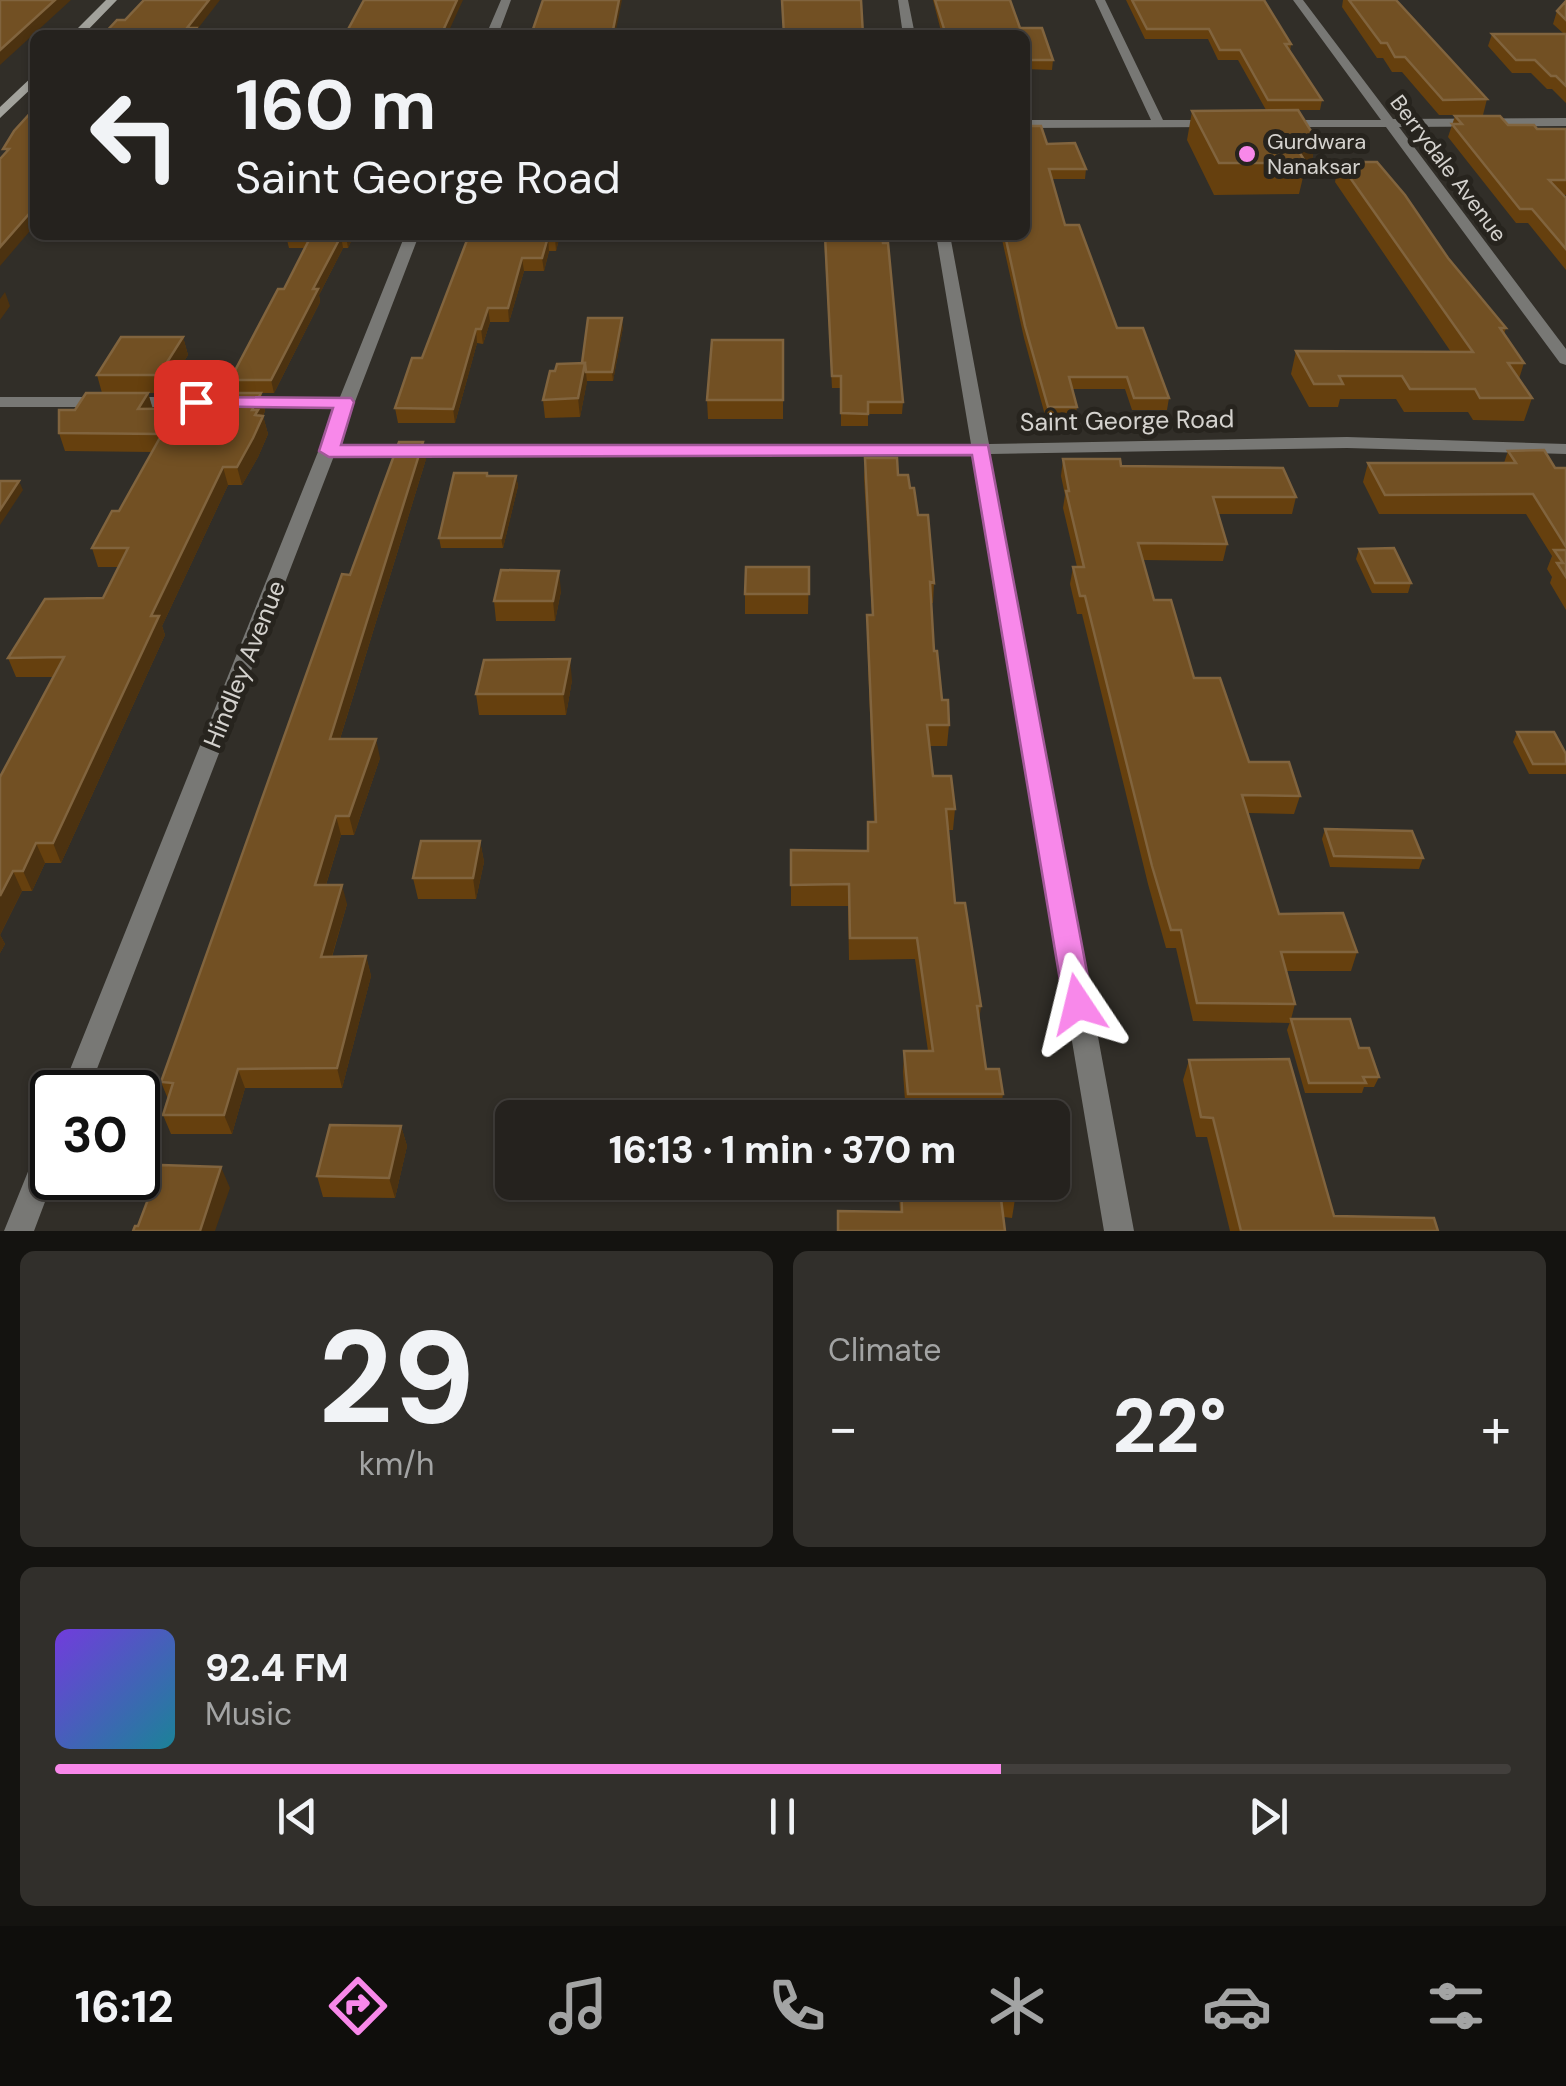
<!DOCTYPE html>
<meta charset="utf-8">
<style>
:root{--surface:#25221e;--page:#312f2b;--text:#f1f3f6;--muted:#a3a4a4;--line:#423f3c;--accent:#f888ea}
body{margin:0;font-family:"DM Sans",sans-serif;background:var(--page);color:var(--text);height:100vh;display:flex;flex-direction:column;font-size:38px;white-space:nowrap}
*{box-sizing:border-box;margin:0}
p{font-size:32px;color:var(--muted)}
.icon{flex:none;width:55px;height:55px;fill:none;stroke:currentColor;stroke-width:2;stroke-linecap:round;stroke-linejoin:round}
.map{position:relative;height:1231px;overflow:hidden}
.side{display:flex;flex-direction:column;gap:20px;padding:20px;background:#141310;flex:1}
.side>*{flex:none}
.guide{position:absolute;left:30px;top:30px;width:1000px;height:210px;border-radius:15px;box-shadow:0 2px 8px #0004,0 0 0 2px var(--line);background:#25221e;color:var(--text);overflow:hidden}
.speed{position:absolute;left:30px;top:1070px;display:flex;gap:20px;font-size:50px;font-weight:700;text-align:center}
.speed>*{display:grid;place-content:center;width:130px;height:130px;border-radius:50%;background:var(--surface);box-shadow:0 2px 8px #0004,0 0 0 2px var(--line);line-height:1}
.speed .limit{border:5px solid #111;border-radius:15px;background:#fff;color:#111}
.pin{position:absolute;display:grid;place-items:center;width:85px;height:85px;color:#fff;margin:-42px;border-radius:20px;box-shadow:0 5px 15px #0006}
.me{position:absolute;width:110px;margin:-55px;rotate:350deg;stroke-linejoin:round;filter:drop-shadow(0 0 8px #0008)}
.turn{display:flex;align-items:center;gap:35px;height:210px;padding:0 40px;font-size:45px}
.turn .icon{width:130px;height:130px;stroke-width:2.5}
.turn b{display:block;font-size:70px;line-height:85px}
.big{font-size:75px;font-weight:800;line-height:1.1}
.side .widget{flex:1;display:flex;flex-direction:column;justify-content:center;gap:15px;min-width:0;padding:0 35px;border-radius:15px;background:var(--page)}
.side .dial{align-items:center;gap:0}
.dial b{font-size:130px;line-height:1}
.song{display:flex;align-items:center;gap:30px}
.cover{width:120px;height:120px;border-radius:15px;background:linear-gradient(135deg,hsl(260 70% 55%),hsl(190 70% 35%))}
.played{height:10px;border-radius:5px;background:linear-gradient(90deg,var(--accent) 65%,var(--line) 65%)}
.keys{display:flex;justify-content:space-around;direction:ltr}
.heat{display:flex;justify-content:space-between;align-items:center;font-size:55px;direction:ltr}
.side .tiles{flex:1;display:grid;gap:20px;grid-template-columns:1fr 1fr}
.widget:last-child{grid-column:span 2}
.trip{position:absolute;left:495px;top:1100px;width:575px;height:100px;border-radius:15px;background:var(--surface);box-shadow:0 2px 8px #0004,0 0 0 2px var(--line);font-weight:800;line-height:100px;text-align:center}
.menu{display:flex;height:160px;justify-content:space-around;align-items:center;background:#0f0e0c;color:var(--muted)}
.menu .icon{width:70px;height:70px}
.menu .active{color:var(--accent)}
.menu b{font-size:45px;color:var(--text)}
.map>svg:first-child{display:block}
</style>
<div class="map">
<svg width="1566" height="1231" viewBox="0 0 1566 1231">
<rect width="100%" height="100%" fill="#312e28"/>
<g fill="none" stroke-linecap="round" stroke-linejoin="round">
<path fill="#787875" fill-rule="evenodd" d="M501 0H511L498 35H486Z
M898 0H908L915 35H903Z
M1095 0H1105L1163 120H1214L1220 124 1218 127 1025 128V120H1151Z
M1293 0H1303L1393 119 1566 118V126L1399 127 1566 349V365L1560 363 1386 127H1279L1277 124 1283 120H1381Z
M405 235H419L338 446 971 444 936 235H950L989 444 1347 437 1566 444V454L1347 448 990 454 1134 1231H1104L973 454 334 456 88 1092H61L336 407H0V397H340Z
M52 1134 54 1178 34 1231H4L42 1137Z"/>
<path fill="#a2a29c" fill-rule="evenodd" d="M106 0H117L83 35H71Z
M35 74V85L0 118V107Z"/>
</g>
<path fill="#66400e" d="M933 0H1010L1020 28 1053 60 1052 70 1025 69V35H942Z
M1126 0H1264L1291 44 1290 52 1322 100 1320 110H1266L1238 60H1218L1208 39H1145Z
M1343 0H1396L1487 99 1483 115H1439L1402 72H1392L1383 58H1377L1342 7Z
M1566 1V103L1552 89H1547L1531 73H1512L1488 46 1492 34H1564L1553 24 1557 11Z
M1192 111 1316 139 1310 170 1304 173 1299 194 1214 195 1187 140Z
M1455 116 1537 129H1566V195H1563L1566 198V270L1528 223H1516L1448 137Z
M1047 144 1086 169 1085 179H1052L1065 225 1117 328 1169 398 1167 410H1132L1125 389H1072L1077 407 1075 419H1046L1024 338 1001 235H1025Z
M1339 162 1448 258 1506 328 1504 334 1524 363 1519 379 1532 398 1524 421 1473 420 1468 412H1404L1396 399H1340L1338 407H1309L1291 374 1296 351 1451 352 1335 182Z
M354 235 348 248H343L319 295 320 302 274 393H261L265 411 263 416 268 434 258 457 242 485H228L162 626 165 635 61 863H45L32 891H22L0 935 5 944 0 953V777L54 677H16L8 658 103 598 119 567H98L92 548 119 511 152 452 65 451 59 433 75 410 102 393 97 375 183 337 188 355 164 393H148L153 409 212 408 233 393 230 380 284 289 304 248H289L286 236Z
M469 235H560L556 251H549L544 271H524L509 322H490L483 344 477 343 455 423H398L395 408 422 358Z
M824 235 903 402 902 414H868V426H841V388H832Z
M623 327 613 381H587L580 417 545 418 543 400 555 371 582 363Z
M783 340V419H708L707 400Z
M1508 451 1555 468H1566V610L1550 583 1552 577 1547 569 1552 556 1526 514H1379L1363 482 1368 463H1504Z
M865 458 898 475 910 488 918 515 934 583 933 603H931L934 651 942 700 949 725 947 746H929L933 776 955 809 953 830H948L955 903 981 1006 979 1021 986 1069 1003 1094 1000 1115H906L903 1072 904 1051H928L915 959 849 960 848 906H791V850L867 851 874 822 867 635V615H872L864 478Z
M426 459 340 739 380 758 354 835H341L326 885 347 904 332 957 366 956 371 976 342 1088H245L232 1134H171L163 1115 168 1099 161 1082 350 575Z
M1063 459 1121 466 1296 497 1292 514H1218L1227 544 1223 561 1142 560 1154 600 1194 678 1249 762 1300 796 1294 814 1247 813 1279 914 1357 952 1351 971H1286L1295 1004 1290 1023 1193 1021 1176 948H1166L1148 884 1082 614H1077L1070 584 1073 567H1077L1063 508 1065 495 1061 476Z
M516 476 518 486 503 548H441L439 538Z
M1359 549 1411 583 1408 593H1372L1356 559Z
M809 567 808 614H745V594Z
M561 591 555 621H496L494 601Z
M572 680 566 715H479L476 694Z
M1517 732 1566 754V774H1529L1513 742Z
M1325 829 1423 858 1419 869 1330 867 1322 839Z
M480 841 484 862 476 899H418L413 878Z
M1291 1019 1359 1048 1379 1077 1374 1087H1364L1362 1093H1305L1287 1030Z
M1189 1060 1334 1216 1438 1231H1230L1207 1137H1196L1183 1080Z
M401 1126 407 1146 395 1198 323 1197 317 1176Z
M898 1182H1013L1015 1199 1012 1218 1004 1217 1005 1231H837L838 1211 900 1212Z"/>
<path fill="#4c3210" d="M55 0H71L0 65V50Z
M209 0H220L196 31 197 35H189L187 28Z
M457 0H463L447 35H441Z
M619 0H622L615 35H612Z
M1316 139 1310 170 1304 173 1306 163 1298 150Z
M35 207V225L0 266V247Z
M354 235 348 248 346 236Z
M555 235H560L556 251 555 237Z
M341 236 343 248 319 295 320 302 274 393 271 380 313 289Z
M548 237 549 251 544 271 542 258Z
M522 258 524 271 509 322 508 308Z
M5 292 10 306 0 320V299Z
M488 308 490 322 483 344 481 329Z
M622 318 623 327 613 381 612 372Z
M476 329 477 343 455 423 453 409Z
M183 337 188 355 164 393 159 375Z
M585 363 587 382 580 417 578 398Z
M148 393 153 411 138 409Z
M261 393 265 411 260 420 263 416 268 434 258 457 242 485 237 467 252 410Z
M423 442 426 459 334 758 330 739Z
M223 467 228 485 162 626 165 635 61 863 53 843 151 616Z
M516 476 518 486 503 548 501 538Z
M19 481 23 490 0 525V510Z
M559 571 561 591 555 621 553 601Z
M570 659 572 680 566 715 563 694Z
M376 739 380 758 354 835 349 816Z
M336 816 341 835 320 904 315 885Z
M480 841 484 862 476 899 473 878Z
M36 843 45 863 32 891 23 871Z
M13 871 22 891 0 935 5 944 0 953V896Z
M342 885 347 904 326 976 321 957Z
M366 956 371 976 342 1088 337 1068Z
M238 1069 245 1088 232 1134 224 1115Z
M401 1126 407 1146 395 1198 389 1178Z
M221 1167 230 1188 215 1231H200Z"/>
<path fill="#725023" stroke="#81643e" stroke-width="2.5" d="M0 0H55L0 50Z
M144 0H209L187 28H196L190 35H103L117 20H125Z
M364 0H457L441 35H345Z
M543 0H619L612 35H531Z
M782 0H861L863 35H784Z
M935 0H1010L1020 28H1042L1053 60H1025V35H946Z
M1132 0H1264L1291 44H1285L1322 100H1268L1240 50H1220L1209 29H1147Z
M1349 0H1396L1487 99 1443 100 1405 57H1395L1387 43H1381Z
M1566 1V20L1557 11Z
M1492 34H1566V86L1556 76H1551L1535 60H1516Z
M35 108V207L0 247V159L9 149H3L14 131Z
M1298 110 1316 139 1298 150 1306 163H1219L1192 111Z
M1455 116H1500L1508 125H1534L1537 129H1566V180H1549L1566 198V249L1532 209H1520L1452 124H1462Z
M1025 126H1041L1047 144 1075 143 1086 169H1049L1065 225H1079L1117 328H1143L1169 398H1134L1127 377H1069L1077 407H1048L1025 326 1005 235H1025Z
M1339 162H1377L1405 195 1448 258 1506 328H1500L1524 363H1508L1532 398H1480L1475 389H1410L1402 376H1339L1343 384H1314L1296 351 1473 352Z
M286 235H346L341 236 313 289H318L271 380H230L278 289H284L311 236Z
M469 235H555V237H548L542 258H522L508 308H488L481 329H476L453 409 395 408 412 358H422Z
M825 235H882L883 243H888L903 402H868V414L841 413V376H832Z
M588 318H622L612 372H586L585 363H582Z
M121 337H183L159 375H97Z
M712 340H783V400H707Z
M585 363 578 398 543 400 550 371H555L557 364Z
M86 393H148L138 409 212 408 220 393H261L252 410H258L255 415 263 416 253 438 237 467H223L151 616H159L53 843H36L23 871H13L0 896V777L64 657 8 658 45 599 103 598 128 548H92L112 511H119L162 434 59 433V410H75Z
M399 442H423L330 739H376L349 816H336L315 885H342L321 957 366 956 337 1068 238 1069 224 1115H163L173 1083 161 1082 342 574 350 575Z
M1544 450 1555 468H1566V547L1533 494 1385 495 1368 463H1516L1508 451Z
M865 458H897L898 475H908L910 488H914L918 515H928L934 583 930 582 934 651H937L942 700H948L949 725H927L933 776H951L955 809H946L955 903H965L981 1006H977L986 1069H999L1003 1094H908L904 1051H933L917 938H850L849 884 791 885V850L868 851V822H876L867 615H873Z
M1063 459H1120L1121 466 1283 468 1296 497H1213L1227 544 1138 543 1154 600H1171L1194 678H1220L1249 762H1289L1300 796 1242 795 1279 914 1343 913 1357 952H1281L1295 1004 1197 1003 1181 930H1171L1152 866 1085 596H1080L1073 567H1084L1066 491H1069Z
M454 473H487V476H516L501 538H439Z
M0 481H19L0 510Z
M1394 548 1411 583H1375L1359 549Z
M1554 550H1566V577L1557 563H1563Z
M746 567H809V594H745Z
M501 570 559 571 553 601H494Z
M570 659 563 694H476L484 660Z
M1517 732H1554L1566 754V764H1533Z
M1325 829 1412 831 1423 858 1334 856Z
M421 841H480L473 878H413Z
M1291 1019H1350L1359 1048H1369L1379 1077H1363L1366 1083H1309Z
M1289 1059 1334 1216 1434 1218 1438 1231H1241L1213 1118 1201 1117 1189 1060Z
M828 1102H880L881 1118H828Z
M330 1125 401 1126 389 1178 317 1176Z
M161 1165 221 1167 200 1231H133L135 1226H138Z
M901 1182H1013L1015 1199H1001L1005 1231H838V1211L902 1212Z"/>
<path fill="#f888ea" stroke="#a15898" stroke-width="2.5" d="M196 397 351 398 354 402 341 445H988L1093 1004 1089 1012 1078 1016 1068 1012 1064 1004 972 455 329 457 319 451 333 408 189 406V398Z"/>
<circle fill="#f888ea" stroke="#27241e" stroke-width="4" cx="1247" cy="154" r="10"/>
<g text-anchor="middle" stroke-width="10" stroke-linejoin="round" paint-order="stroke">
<g font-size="22" fill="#d4d2ce" stroke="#27241e" text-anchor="start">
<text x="1267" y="149">Gurdwara<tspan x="1267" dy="25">Nanaksar</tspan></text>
</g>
<g font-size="22" fill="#d4d2ce" stroke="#27241e">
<text transform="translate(1449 168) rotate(53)" y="8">Berrydale Avenue</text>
</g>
<g font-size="25" fill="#d4d2ce" stroke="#27241e">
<text transform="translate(1127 420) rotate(-1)" y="9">Saint George Road</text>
<text transform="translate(244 664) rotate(-68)" y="9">Hindley Avenue</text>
</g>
</g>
</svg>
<div class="speed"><div class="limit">30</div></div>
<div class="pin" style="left:196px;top:402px;background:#d93025"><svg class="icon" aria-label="arrive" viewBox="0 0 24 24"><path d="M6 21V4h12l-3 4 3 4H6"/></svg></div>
<svg class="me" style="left:1078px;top:1004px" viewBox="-20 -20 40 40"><path d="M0-17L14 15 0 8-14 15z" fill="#f888ea" stroke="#fff" stroke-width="4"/></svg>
<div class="trip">16:13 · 1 min · 370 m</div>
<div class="guide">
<div class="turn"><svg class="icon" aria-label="left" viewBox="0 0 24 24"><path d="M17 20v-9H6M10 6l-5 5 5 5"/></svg><div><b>160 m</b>Saint George Road</div></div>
</div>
</div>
<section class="side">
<div class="tiles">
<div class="widget dial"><b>29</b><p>km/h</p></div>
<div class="widget"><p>Climate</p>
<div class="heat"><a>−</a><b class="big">22°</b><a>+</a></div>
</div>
<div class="widget">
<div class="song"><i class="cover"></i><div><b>92.4 FM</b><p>Music</p></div></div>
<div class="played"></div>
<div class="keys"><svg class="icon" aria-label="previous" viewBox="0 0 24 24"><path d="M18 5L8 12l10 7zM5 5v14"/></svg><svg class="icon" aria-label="pause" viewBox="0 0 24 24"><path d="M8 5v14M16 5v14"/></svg><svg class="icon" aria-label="next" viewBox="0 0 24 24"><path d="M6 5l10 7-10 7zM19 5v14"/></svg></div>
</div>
</div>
</section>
<nav class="menu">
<b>16:12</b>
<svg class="icon active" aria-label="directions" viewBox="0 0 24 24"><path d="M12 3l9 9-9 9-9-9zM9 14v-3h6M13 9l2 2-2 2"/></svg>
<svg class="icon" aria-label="music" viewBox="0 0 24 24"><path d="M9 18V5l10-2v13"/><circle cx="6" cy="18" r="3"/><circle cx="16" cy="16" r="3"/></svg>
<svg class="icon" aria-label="phone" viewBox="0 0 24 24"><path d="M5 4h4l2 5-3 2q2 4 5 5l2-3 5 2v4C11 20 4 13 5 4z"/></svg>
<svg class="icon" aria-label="climate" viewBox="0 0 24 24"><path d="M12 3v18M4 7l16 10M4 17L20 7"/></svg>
<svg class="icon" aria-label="car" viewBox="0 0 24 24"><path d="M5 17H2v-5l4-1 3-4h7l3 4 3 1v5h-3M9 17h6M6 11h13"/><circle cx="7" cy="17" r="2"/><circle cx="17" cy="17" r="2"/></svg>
<svg class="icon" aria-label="filters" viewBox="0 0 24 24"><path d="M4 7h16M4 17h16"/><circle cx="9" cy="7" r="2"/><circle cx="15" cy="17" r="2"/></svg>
</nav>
